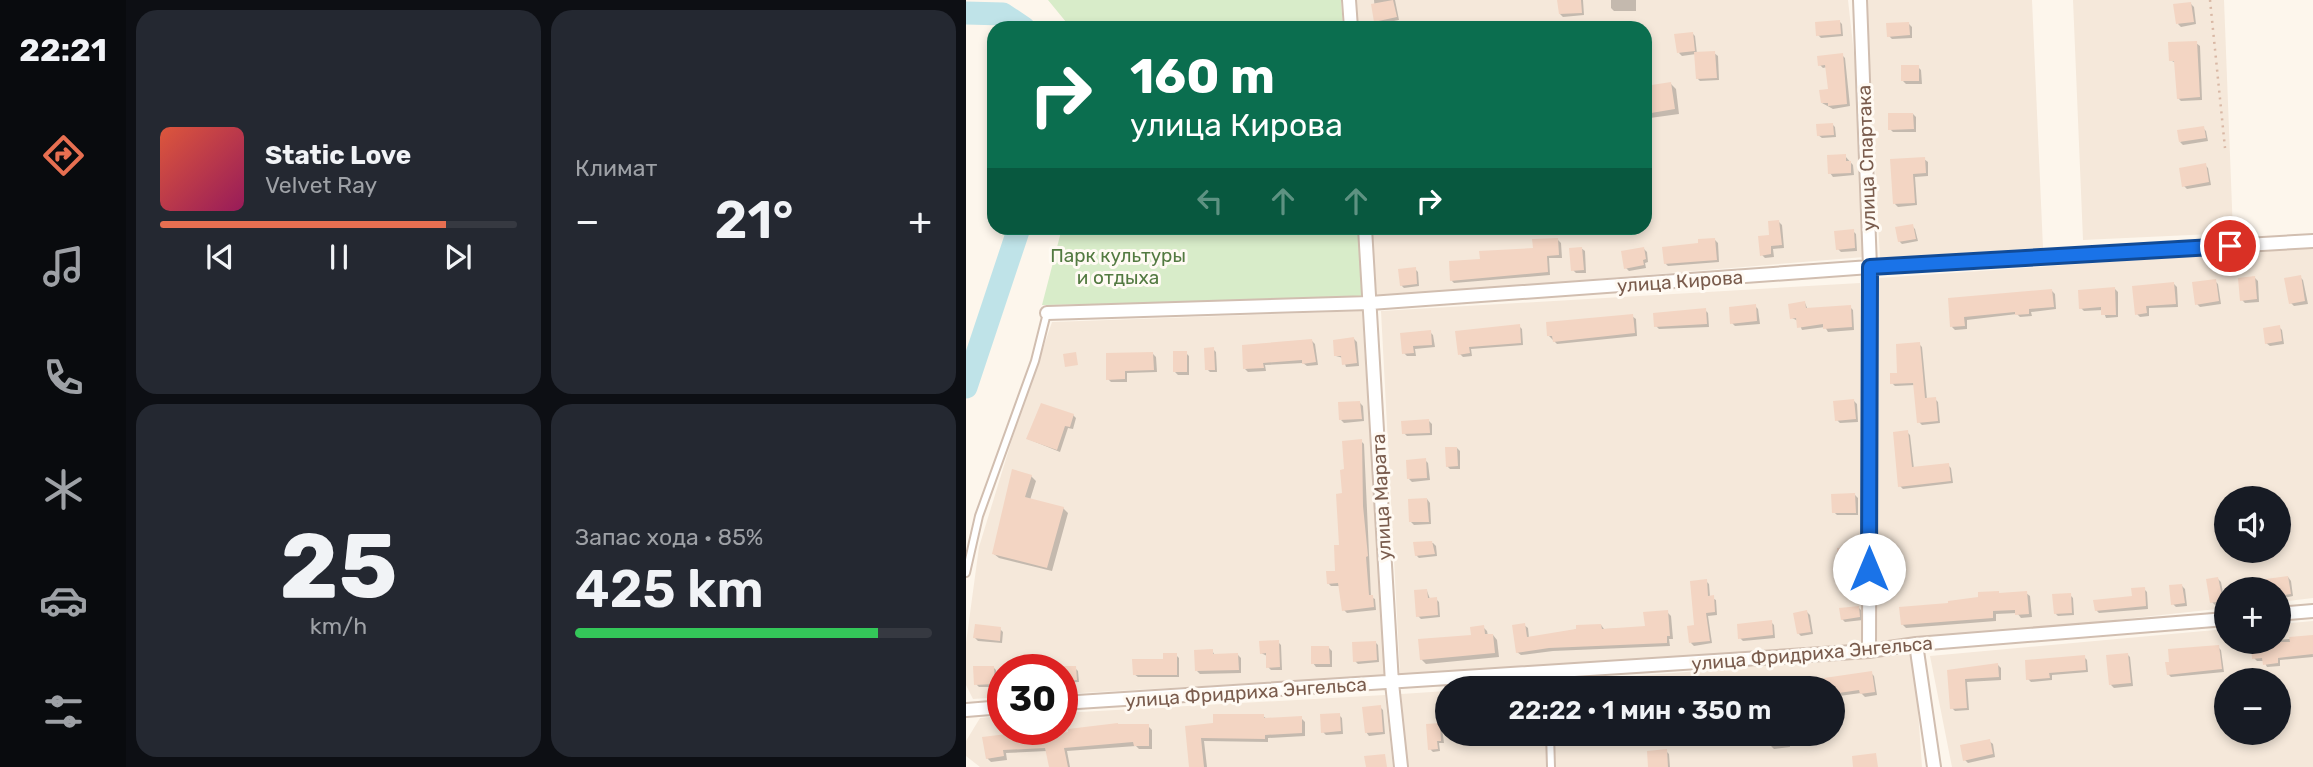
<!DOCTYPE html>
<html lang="ru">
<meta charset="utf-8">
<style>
:root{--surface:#171b24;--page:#242831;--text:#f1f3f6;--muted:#9ea1a6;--line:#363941;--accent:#e76f51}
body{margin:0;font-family:Rubik,sans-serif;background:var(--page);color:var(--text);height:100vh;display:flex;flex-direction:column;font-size:26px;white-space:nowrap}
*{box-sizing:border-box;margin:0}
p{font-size:23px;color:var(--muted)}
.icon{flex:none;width:38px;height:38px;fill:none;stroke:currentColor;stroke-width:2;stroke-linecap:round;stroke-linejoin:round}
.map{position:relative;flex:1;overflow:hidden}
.drawer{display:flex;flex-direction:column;gap:10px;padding:10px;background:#0d0f14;width:840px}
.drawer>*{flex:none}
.guide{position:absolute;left:21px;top:21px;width:665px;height:214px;border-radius:21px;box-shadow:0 4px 10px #0003;background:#0b6e4f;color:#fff;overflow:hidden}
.controls{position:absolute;left:1248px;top:486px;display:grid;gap:14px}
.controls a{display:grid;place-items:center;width:77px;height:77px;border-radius:50%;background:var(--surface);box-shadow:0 4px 10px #0003;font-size:35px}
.speed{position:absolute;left:21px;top:654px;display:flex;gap:14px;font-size:35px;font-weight:700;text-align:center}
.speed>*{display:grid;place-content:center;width:91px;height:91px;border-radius:50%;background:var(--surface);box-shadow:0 4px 10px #0003;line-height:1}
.speed .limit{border:10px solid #d22;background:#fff;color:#111}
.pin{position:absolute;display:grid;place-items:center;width:60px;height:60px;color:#fff;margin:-30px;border:4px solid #fff;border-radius:50%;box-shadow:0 2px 7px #0007}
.me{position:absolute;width:77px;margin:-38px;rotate:0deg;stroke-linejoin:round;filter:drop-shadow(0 0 5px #0008)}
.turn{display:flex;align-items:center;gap:24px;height:147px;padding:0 28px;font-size:32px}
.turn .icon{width:91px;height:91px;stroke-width:2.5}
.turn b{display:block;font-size:49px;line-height:60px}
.lanes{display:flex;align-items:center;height:66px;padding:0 28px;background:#0003;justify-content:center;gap:35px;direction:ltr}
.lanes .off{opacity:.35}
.big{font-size:52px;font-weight:600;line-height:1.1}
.drawer .widget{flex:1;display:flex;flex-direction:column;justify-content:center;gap:10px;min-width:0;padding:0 24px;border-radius:21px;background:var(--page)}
.drawer .dial{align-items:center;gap:0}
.dial b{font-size:91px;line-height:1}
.song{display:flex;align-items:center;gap:21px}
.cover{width:84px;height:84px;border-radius:10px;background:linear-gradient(135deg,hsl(10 70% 55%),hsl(330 70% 35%))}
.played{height:7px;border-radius:4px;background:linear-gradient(90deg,var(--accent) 80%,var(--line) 80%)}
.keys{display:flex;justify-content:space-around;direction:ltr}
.heat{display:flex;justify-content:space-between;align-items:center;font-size:38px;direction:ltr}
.charge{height:10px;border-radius:5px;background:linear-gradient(90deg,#34c759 85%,var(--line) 0)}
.drawer .tiles{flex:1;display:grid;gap:10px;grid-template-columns:repeat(2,1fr)}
.trip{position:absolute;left:469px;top:676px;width:410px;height:70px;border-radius:35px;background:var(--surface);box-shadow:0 4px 10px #0003;font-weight:600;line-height:70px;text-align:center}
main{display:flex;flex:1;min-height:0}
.tabs{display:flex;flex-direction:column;width:126px;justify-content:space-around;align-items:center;background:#090b0e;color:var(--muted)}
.tabs .icon{width:49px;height:49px}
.tabs .selected{color:var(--accent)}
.tabs b{font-size:32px;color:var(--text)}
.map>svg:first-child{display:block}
</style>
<main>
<nav class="tabs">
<b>22:21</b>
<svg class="icon selected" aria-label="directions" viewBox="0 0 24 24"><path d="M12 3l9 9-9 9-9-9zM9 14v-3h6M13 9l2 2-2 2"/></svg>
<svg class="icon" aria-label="music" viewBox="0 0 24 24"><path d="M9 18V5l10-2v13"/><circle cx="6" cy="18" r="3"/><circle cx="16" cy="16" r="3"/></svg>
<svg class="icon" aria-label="phone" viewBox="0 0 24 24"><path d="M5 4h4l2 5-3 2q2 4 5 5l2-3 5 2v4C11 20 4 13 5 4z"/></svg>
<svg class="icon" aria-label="climate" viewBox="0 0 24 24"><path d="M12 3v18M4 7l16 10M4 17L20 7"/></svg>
<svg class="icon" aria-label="car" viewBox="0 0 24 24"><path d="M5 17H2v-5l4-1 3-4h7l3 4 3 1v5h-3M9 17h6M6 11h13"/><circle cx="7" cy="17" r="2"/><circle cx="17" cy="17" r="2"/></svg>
<svg class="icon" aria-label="filters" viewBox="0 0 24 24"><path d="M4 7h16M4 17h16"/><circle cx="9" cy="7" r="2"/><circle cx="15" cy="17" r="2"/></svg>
</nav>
<section class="drawer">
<div class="tiles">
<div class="widget">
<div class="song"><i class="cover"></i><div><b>Static Love</b><p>Velvet Ray</p></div></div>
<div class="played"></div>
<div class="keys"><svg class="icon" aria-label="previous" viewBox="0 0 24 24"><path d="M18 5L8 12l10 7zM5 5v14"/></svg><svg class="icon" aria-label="pause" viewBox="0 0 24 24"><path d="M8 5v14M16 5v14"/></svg><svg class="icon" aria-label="next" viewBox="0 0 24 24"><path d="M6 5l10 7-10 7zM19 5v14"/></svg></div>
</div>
<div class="widget"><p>Климат</p>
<div class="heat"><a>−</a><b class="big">21°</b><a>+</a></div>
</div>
<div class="widget dial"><b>25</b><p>km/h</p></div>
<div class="widget"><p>Запас хода · 85%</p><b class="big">425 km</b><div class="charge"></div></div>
</div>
</section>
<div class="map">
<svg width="1347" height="767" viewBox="0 0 1347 767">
<rect width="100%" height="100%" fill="#fdf6ec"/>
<path fill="#f5e8da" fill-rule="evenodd" d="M390 0H882L896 126 898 257 411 297 406 228H679V28H392Z
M900 0H1066L1077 248 914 258Z
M1107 0H1258L1267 233 1117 240Z
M1347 248V598L1313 602 1312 590H1260V608L909 646 913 278ZM1260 499H1312V551H1260Z
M894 283 899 647 434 674 415 311Z
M396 311 419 676 96 694V670H37V697L7 699 0 685V643L13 547 47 436 86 322Z
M1347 621V767H986L964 656 1260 629V642H1312L1313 624ZM1260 681H1312V733H1260Z
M948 654 956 767H442L435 694 481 691V733H866V688H519Z
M419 695 427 767H14L0 756V741L14 718 37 716V730H96V713Z"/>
<path fill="#d8ecc9" d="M82 0H375L377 28H105Z
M96 228H394L401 300 76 305Z"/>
<path fill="#0003" d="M408 0H429L433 20 413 24 410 21Z
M593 0H617L618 15 597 17 594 14Z
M645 0H670V11H648L645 8Z
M1225 4 1228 7 1230 24 1215 27 1212 24Z
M873 21 876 24 877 36 855 38 852 35Z
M943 24 946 27V38L926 39 923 36Z
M726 33 729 36 731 54 748 53 752 56 753 80 734 81 731 78 730 54 716 56 713 53Z
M1230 43 1234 46 1236 100 1215 101 1212 98 1210 63 1204 60Z
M876 55 879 58 884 106 867 109 856 103 863 90 861 67 857 68 854 65Z
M952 67 955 70 956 84H940L937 81Z
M705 84 710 89 713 114 684 118 679 114V88Z
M947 114 950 117V132H927L924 129Z
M866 124 869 127 870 137 856 138 852 135Z
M1237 128 1240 131 1242 141 1217 145 1214 142Z
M879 156 887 165 888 175 867 177 864 173Z
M958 159 962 162V176L949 177 951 205 932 207 929 204 925 161Z
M1239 165 1242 168 1245 185 1221 189 1218 186Z
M813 222 816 225 818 248 807 249 808 257 799 258 796 255Z
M946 226 949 229 952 241 936 244 933 241Z
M887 231 890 234 891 251 875 252 872 249Z
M592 240 595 243 596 258H583L584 275 488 283 485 280 516 260 568 249Z
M749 240 752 243 753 262 702 266 699 263Z
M615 248 619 251 620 273H610L607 270Z
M678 249 681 252 682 262 679 263 680 268 663 271 660 268Z
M449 269 452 272 453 286 438 288 435 285Z
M1334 277 1337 280 1342 304 1328 306 1325 303Z
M1289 278 1292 281 1293 302 1279 303 1276 300Z
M1249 281 1252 284 1255 304 1234 307 1231 304Z
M1208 284 1211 287 1212 307 1183 308V316L1174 317 1171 314 1168 288Z
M1149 289 1152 292V317L1140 318 1137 310 1118 311 1115 308Z
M1086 291 1089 294 1090 309 1065 312 1066 316 1054 317 1051 314 1001 320V329L989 330 986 327 984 300Z
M839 303 842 310 884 307 887 310 888 330 862 332 859 327 836 330 832 321 826 318Z
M789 306 792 309 794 324 769 326 766 323Z
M739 310 742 313 743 327 693 329 690 326Z
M666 316 670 319 671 336 591 344 583 336Z
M553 326 556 329 557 345 505 349 506 356 497 357 494 354 491 333Z
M1313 327 1316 330 1318 344 1304 346 1300 343Z
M464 332 467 335 469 347 449 349 450 356H441L438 353 436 335Z
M388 339 391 342 393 366 380 367 377 358 370 356Z
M346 341 349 344 352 365 341 366 337 363 299 365 300 371 282 372 279 369Z
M953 344 956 347 961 399H969L972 402 974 423 956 425 953 422 949 385 929 386 926 383Z
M247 349 250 352 251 372H244L241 369Z
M220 353 223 356V375H212L209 372Z
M187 354 190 357 191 372 161 373V382H145L142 379Z
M888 401 891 404 892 422 874 423 871 420Z
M394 403 397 406 398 421 378 423 375 420Z
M107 415 110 418 107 429 102 428 94 452 62 439Z
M463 421 466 424V435L441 436 438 433Z
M941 432 944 435 948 469 982 465 985 468 987 483 937 489 934 486Z
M395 441 398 444 405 597 409 599 410 610 381 613 378 610 374 586H365L362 583 371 572 375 547 380 471Z
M491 448 494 451V469H484L481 466Z
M459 460 462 463 464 480 446 482 443 479Z
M65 476 70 481 64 500 97 508 102 513 86 571 33 558 28 554Z
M889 495 892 498V515H871L868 512Z
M461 499 464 503 465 524 448 525 445 522Z
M467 543 470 546 471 556 453 558 450 555 449 544Z
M890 549 893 552 894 572 877 573 874 570Z
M1322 577 1325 581 1327 596 1312 599V590Z
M1252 579 1255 582 1259 604 1249 605 1246 602Z
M740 581 743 584 744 597 750 600 751 615 742 616 746 643 728 646 725 643Z
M1216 586 1219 589 1221 606 1210 607 1207 604Z
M1178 589 1181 592 1182 609 1133 613 1130 610 1167 597Z
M461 591 464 599H470L473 602 474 617 455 619 452 616Z
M1060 593 1064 596 1066 617 1055 618 1051 613 1030 614V621L940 628 936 624 984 605 1034 595Z
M1104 595 1107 598 1108 615 1092 616 1089 613Z
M892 607 895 610 897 620 879 622 876 619Z
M701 612 705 616 707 639H703L704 646 587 651 555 655 551 652 558 625 562 628 563 638 635 625 638 629 681 628Z
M841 612 844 615 847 634 835 636 832 633Z
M805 622 808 625 809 638 777 641 774 638Z
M517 627 521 631 522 636 527 635 531 640 533 657 460 664 455 659 507 637Z
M34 629 37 632 36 643 12 641 9 638Z
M1346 637 1347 657 1314 660V666L1301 667 1298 661H1291L1288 658 1312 642V640Z
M312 642 315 645 316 670H305L302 667 301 656 295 653Z
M409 642 412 645 413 662 392 664 389 661Z
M1252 647 1255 650 1258 672 1205 677 1202 674 1205 663Z
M363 648 366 651V667H350L347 663Z
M246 650 249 656 272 655 275 658V673L234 674 231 671Z
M1161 654 1164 657 1167 686 1148 688 1145 685Z
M210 655 213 658V677H172L168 674Z
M1118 657 1121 660 1122 672 1086 675V680L1065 682 1062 679Z
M1032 665 1035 668V680L1001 682 1003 710 989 711 986 708 983 671Z
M27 667 30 670 31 687H13L10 684Z
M109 668 112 671 113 682 96 683V670H70Z
M905 673 908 676 911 695 899 697 895 693 866 697V688Z
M810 680 814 688H760V685Z
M474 704H481V718L475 720Z
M414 707 417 710 419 734 403 736 400 732Z
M373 715 376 718 377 734 360 735 357 732Z
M297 716 302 720 335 718 339 722V736L302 738V742L238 741 241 767H224L220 728Z
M473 725 476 728 478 743H473L474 751 467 752 464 749Z
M182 726 186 730V749H173L170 746 101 751 104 767H84L81 751 40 753 41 760 25 762 21 758 66 732 70 740Z
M803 733H831L823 734 824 747 808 749 805 746Z
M1023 741 1027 744 1029 757 1002 763 999 760Z
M700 751 703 754 704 767H684Z"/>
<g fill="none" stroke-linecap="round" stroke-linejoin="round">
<path stroke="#bfe3e8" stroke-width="23" d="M0 13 37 14 58 28
M0 387 53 228"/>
</g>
<path fill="#f3d5c3" d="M427 0 431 17 408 22 405 4Z
M591 0H615L616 13 593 14Z
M1225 2 1228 22 1210 24 1207 4Z
M874 20 875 34 850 36 849 22Z
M943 22 944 35 921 37 920 23Z
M727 32 729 51 711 53 708 34Z
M1231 41 1234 97 1211 99 1208 61H1203L1202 42Z
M749 51 751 78 730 79 728 52Z
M877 53 881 104 862 106V103H855L853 90 862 89 859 65 852 66 851 56Z
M935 65H953V81H935Z
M705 82 709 109 679 114V86Z
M922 113H947L948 129 922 130Z
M867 123 868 135 851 136 850 124Z
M1238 126 1240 138 1213 142 1211 130Z
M880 154V161H885V173L862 174 861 155Z
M959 157 960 173 947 174 949 203 927 204 924 159Z
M1240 163 1243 182 1216 187 1213 168Z
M813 220 816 245 805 246V254L794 256 792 236 803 235 802 221Z
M947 224 950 239 932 242 929 227Z
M888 229 889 248 870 250 868 231Z
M592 238 593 255 581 256 582 272 484 281 483 261 514 259 513 251 567 248 566 239Z
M749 238 751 260 698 264 696 247 732 243V239Z
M616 247 618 270 605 271 603 248Z
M678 247 680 259 677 260 678 265 658 269 655 251Z
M450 267 451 284 434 286 432 269Z
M1335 275 1339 301 1323 304 1318 278Z
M1289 276 1291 299 1274 301 1272 278Z
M1250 279 1253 301 1229 305 1226 282Z
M1208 282 1210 304 1180 306 1181 313 1169 315 1166 286Z
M1149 287 1150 315H1135V307L1113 309 1112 290Z
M1086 289 1088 307 1063 309V314L1049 315V312L998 317 999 326 984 327 982 298Z
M839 301 840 308 885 305 886 327 857 329V324L831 328 830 318 824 319 822 304Z
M790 304 791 321 764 324 763 307Z
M740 308 741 324 688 327 687 313Z
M667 314 669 333 587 342 586 336H581L580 322Z
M554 324 555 343 503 347 504 353 492 355 489 331Z
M1314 325 1316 341 1299 344 1297 328Z
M465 330 466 345 447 346 448 353 436 354 434 333Z
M388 337 391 363 376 365 375 356H368L367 340Z
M346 339 350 362 336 364V360L297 363 298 368 277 369 276 345Z
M954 342 959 398 970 397 972 421 951 423 947 383 924 384V373H931L930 344Z
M248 347 249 370H239L238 348Z
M207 351H221V372H207Z
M110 352 112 365 99 367 97 354Z
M187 352 188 370 159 371V379L140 380V353Z
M888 399 890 419 869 421 867 401Z
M394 401 396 419 373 420 372 402Z
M75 403 108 414 104 427 99 426 91 450 60 439Z
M463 419 464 433 436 434 435 421Z
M942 430 946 467 983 463 985 481 932 487 927 432Z
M396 439 397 506 402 556 400 557 403 595H407L408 607 376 611 372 583 361 584 360 571H369L368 545H373L370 494 376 493 374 470 378 469 376 441Z
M479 447H491L492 466 480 467Z
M460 458 461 478 441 479 440 460Z
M46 469 66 475 59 497 98 507 81 568 26 554Z
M889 493 890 513H866L865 494Z
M461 498 463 522H443L442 499Z
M466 541 469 554 449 556 447 542Z
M891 547 892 569 873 570 871 548Z
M1322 576 1325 594 1312 596V590H1302L1300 579Z
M1252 577 1257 601 1244 603 1240 579Z
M741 579 742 596 748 595 749 612 740 613 744 641 723 643 721 626 728 625 724 581Z
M1216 584 1219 603 1205 605 1203 585Z
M1179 587 1180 606 1129 611 1127 600 1166 596 1165 588Z
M461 589 462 598 471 597 472 615 450 617 448 590Z
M1033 591V593L1061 591 1063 614 1049 615V610L1027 611V618L935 625 933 607 982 603V601L1012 597V592Z
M1105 593 1106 613 1088 614 1086 594Z
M893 606 894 617 875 620 873 608Z
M702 610 704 636H701V643L583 648 550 653 546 625 559 623 561 637 610 629V625L635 624 636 629 679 626 677 612Z
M841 610 845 632 831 634 827 613Z
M806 620 807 635 772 639 771 624Z
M9 624 35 627 34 641 7 638Z
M518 625 519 634H527L529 653 454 660 452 639 505 635 504 627Z
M1347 635V654L1312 658V663L1297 665 1296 658 1286 659 1285 642H1324L1323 637Z
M313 640 314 667 300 668V653L294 654 293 641Z
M410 641 411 660 387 662 386 642Z
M1253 645 1256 669 1201 675 1199 662H1203L1202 649Z
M345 646H363L364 664H345Z
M247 649V654L272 653 273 670 229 671 228 650Z
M197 653H211V675H167L166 659H197Z
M1162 653 1165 683 1143 685 1140 655Z
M1119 655 1120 670 1083 673 1084 678 1060 680 1059 660Z
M1032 663 1033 677 999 679 1001 708 984 709 981 670Z
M7 666H28L29 684 8 685Z
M96 666H110L111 680 96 681Z
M906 671 909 692 894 694 893 690 866 694V688H859L858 678Z
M415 705 417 732 399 733 396 707Z
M374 713 375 731 355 733 354 714Z
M247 714H298V718L336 716V733L299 735V739L235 738 238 767H223L219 726 247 723Z
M152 723V724H183V746H168L167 742 98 748 102 767H83L79 748 37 750 38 756 20 759 16 737 49 733V731L67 730V739L102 732V729Z
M474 723 475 741H471L472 749 462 750 460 724Z
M801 733H821L822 744 803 746Z
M1024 739 1027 754 997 761 994 745Z
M701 749 702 767H682L681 751Z
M910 753 912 767H887L886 756Z
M419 754 421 767H400L398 756Z"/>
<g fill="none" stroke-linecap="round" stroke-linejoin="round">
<defs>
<path id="service" d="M0 573 13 516 69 361 81 313
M581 673 582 688
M584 733 585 767"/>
<path id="minor" d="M383 0 385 28
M894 0 904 267 903 651
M399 228 426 683 435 767
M81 313 404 303 904 267 1347 241
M1312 614 1347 611
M950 644 968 767
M96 703 903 651 950 644 1260 619
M0 710 37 707"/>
</defs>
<use href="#service" stroke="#d1beb0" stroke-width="10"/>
<use href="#minor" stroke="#d1beb0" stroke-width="16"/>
<path stroke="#d9b8a5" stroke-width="2.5" stroke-dasharray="2 5" stroke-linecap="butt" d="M1244 0 1259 148"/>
<use href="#service" stroke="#fff" stroke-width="6"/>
<use href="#minor" stroke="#fff" stroke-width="12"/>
</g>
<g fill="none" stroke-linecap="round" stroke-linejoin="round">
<defs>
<path id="route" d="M903 569 904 267 1264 246"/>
</defs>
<use href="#route" stroke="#114b97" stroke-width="18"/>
<use href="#route" stroke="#1a73e8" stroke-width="12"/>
</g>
<g text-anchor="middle" stroke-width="6" stroke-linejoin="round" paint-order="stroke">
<g font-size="19" fill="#7a5c4d" stroke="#fffaf3">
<text transform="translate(900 158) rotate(-92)" y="7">улица Спартака</text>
<text transform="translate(714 281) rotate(-4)" y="7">улица Кирова</text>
<text transform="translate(415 497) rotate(-93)" y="7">улица Марата</text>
<text transform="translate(846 653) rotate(-5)" y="7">улица Фридриха Энгельса</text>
<text transform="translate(280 692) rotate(-4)" y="7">улица Фридриха Энгельса</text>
</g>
<g font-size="19" fill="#537a41" stroke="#fffaf3">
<text x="152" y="262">Парк культуры<tspan x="152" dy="22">и отдыха</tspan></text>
</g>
</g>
</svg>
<div class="controls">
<a><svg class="icon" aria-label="sound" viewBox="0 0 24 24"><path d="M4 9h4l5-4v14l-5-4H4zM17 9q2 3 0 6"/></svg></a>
<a>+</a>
<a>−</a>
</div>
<div class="speed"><div class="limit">30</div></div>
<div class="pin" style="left:1264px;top:246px;background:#d93025"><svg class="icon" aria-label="arrive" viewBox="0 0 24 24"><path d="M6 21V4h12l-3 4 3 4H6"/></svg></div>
<svg class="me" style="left:903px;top:569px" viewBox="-20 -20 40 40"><circle r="19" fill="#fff"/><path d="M0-13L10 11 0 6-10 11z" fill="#1a73e8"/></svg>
<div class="trip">22:22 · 1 мин · 350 m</div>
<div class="guide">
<div class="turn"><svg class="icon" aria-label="right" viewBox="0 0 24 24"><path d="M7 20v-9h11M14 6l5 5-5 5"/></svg><div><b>160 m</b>улица Кирова</div></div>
<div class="lanes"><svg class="icon off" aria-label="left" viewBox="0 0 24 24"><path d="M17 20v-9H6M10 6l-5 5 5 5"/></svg><svg class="icon off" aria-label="ahead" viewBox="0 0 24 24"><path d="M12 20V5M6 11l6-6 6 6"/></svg><svg class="icon off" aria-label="ahead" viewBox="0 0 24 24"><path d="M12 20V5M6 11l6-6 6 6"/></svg><svg class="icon" aria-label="right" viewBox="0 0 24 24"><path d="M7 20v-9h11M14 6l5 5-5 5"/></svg></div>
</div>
</div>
</main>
